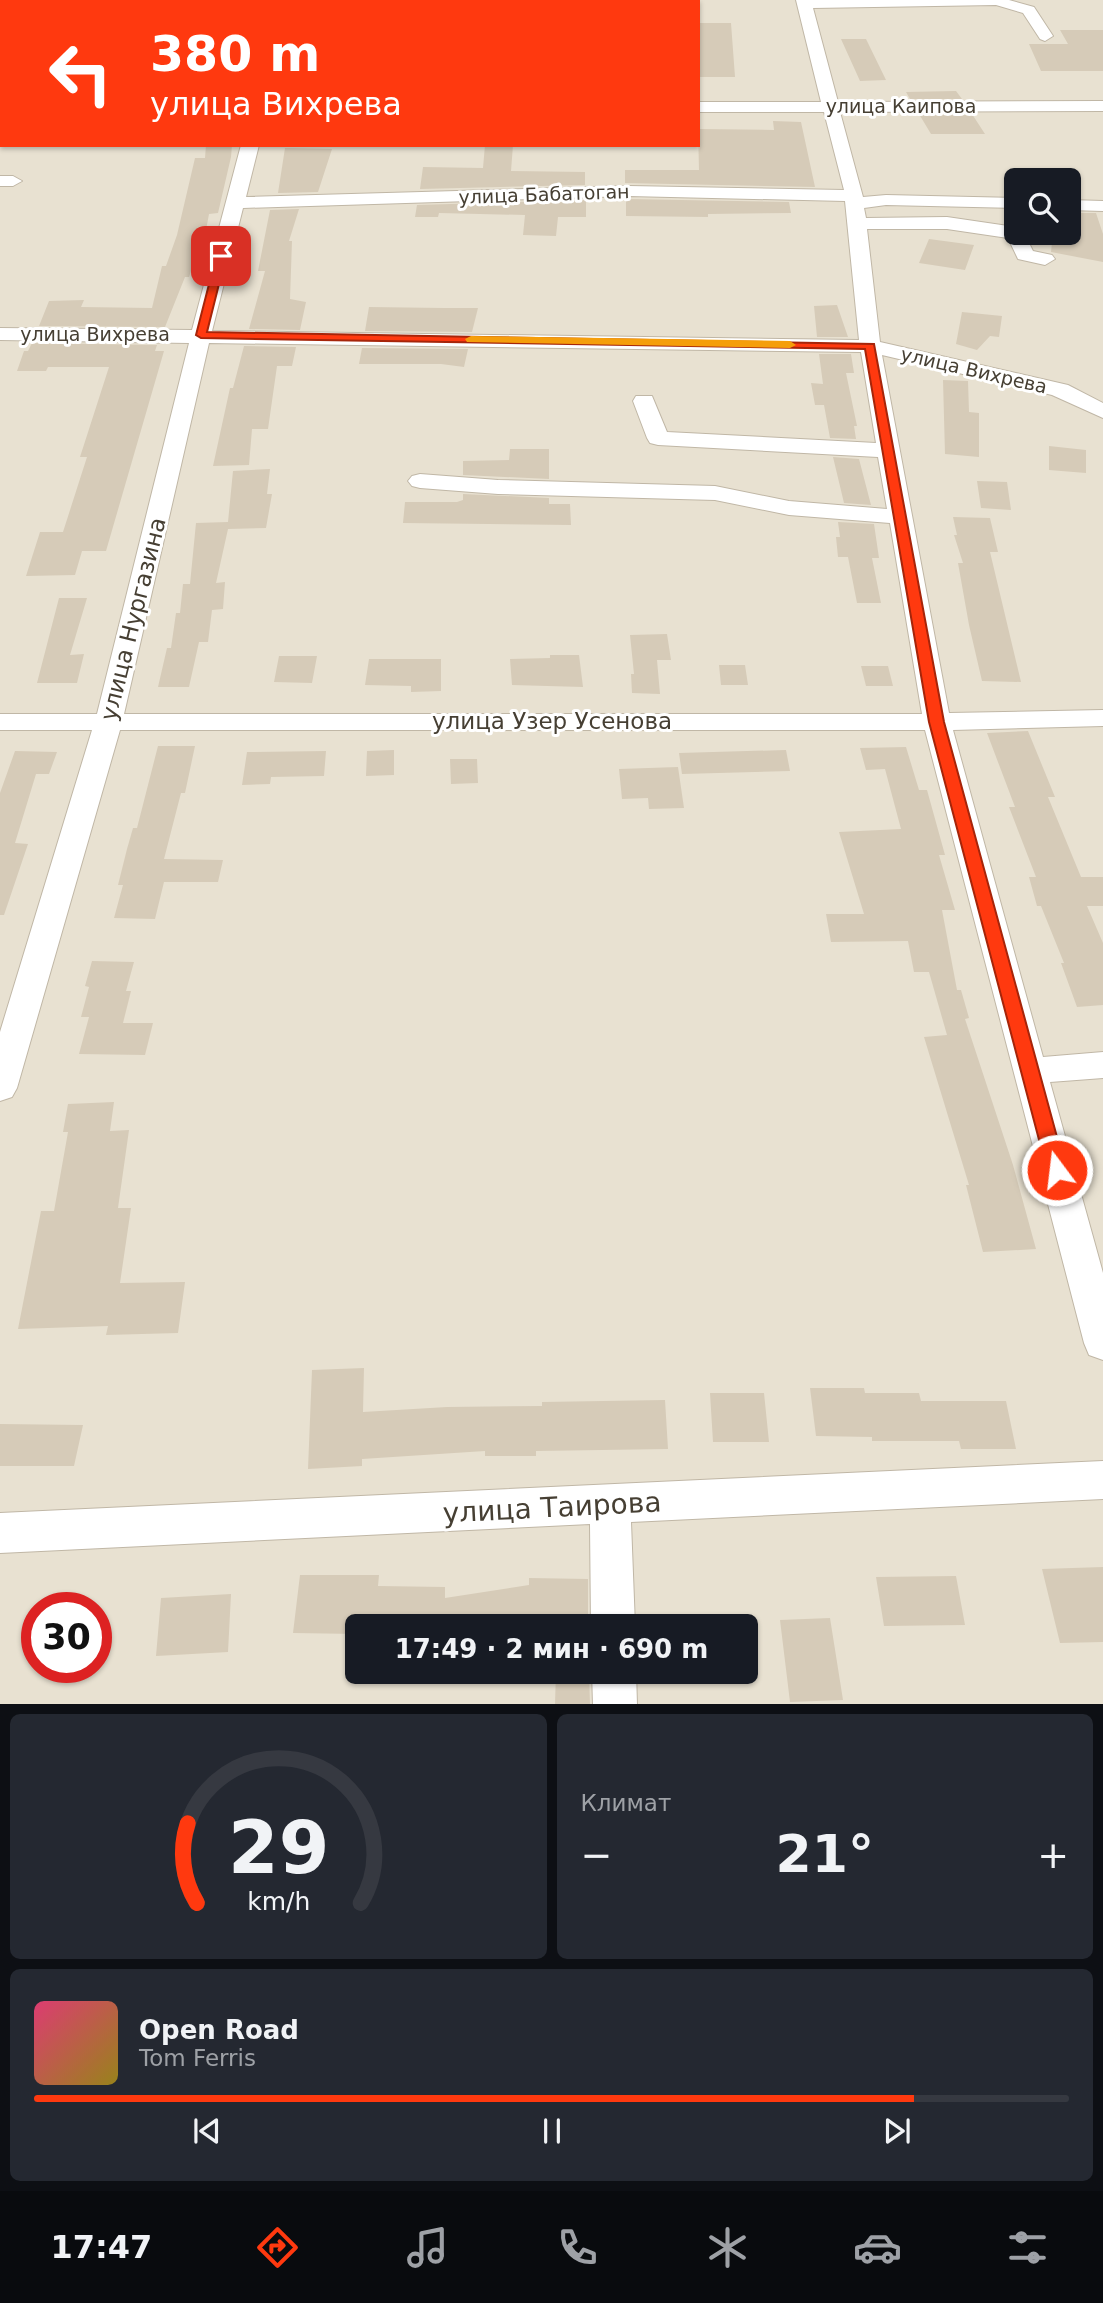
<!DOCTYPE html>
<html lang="ru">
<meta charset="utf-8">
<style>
:root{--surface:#171b24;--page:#242831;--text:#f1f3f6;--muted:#9ea1a6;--line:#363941;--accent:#ff390f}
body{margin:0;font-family:"DejaVu Sans",sans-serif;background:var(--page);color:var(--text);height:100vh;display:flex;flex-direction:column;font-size:26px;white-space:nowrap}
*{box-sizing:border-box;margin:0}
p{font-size:23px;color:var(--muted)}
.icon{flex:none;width:38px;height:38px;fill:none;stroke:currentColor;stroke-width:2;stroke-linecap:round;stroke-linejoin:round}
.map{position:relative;height:1704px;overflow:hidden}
.side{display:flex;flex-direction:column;gap:10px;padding:10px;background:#0d0f14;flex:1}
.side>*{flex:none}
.top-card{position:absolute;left:0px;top:0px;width:700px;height:147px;box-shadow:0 2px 5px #0004;background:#ff390f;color:#fff;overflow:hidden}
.fabs{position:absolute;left:1004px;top:168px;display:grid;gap:14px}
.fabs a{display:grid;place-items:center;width:77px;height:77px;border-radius:10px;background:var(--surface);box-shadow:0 2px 5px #0004;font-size:35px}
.speed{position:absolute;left:21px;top:1592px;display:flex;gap:14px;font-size:35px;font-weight:700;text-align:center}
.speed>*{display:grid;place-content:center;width:91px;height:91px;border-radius:50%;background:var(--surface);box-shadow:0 2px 5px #0004;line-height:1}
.speed .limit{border:10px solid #d22;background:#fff;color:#111}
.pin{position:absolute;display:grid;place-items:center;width:60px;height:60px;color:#fff;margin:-30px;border-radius:14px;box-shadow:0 4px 10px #0006}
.me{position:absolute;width:77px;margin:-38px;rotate:345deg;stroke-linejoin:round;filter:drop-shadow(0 0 5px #0008)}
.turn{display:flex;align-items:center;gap:24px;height:147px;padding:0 35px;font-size:32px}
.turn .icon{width:91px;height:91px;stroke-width:2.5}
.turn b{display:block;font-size:49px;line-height:60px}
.big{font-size:52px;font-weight:600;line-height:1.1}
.side .widget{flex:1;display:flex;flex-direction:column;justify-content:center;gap:10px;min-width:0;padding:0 24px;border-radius:10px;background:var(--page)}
.side .dial{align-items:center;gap:0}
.dial svg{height:182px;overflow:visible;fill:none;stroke:var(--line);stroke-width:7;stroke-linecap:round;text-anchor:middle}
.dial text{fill:var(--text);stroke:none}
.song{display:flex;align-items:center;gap:21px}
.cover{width:84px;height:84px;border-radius:10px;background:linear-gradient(135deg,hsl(340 70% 55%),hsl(50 70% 35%))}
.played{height:7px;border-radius:4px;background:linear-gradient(90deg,var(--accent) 85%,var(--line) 85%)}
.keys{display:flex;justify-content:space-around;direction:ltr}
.heat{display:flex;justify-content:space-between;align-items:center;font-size:38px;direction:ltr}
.side .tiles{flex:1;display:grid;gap:10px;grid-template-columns:1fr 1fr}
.widget:last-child{grid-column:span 2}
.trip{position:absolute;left:345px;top:1614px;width:413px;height:70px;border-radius:10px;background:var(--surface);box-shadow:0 2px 5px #0004;font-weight:600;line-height:70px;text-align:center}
.tab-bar{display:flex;height:112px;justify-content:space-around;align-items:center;background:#090b0e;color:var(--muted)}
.tab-bar .icon{width:49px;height:49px}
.tab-bar .current{color:var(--accent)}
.tab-bar b{font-size:32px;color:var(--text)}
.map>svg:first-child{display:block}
</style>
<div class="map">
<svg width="1103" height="1705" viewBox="0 0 1103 1705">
<rect width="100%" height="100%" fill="#f3efe4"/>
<path fill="#e8e1d1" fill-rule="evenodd" d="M0 0H1103V1704L0 1705ZM2 2H698V145H2ZM1017 180H1069V233H1017ZM37 1608H96V1668H37ZM357 1626H746V1671H357Z"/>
<path fill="#d6cbb8" d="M698 23H731L735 77H698Z
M1060 30H1103V71H1041L1029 44H1068Z
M841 39H866L886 80 860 81Z
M956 91 962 99H910L906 92Z
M919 114H972L985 134H931Z
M773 121 801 122 815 187 625 183V170H699L698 129 774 130Z
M206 145H232L231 157 218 213 209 214 203 246H199L189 277H185L165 327 39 326 49 301 84 300 81 307 152 308 162 266H166L177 235 195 158H205Z
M485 145H513L511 171 585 172V185L420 189 423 167 483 168Z
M285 148 332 149 318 192 278 193Z
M626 199 789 202 791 213 708 214V217L626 216Z
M586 200V217H558L556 236 523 235 525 215 439 213 438 217H415L417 205Z
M299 209 289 241H292L290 299 306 302 300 330 249 329 265 271H258L270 210Z
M1069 213H1096L1103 234V262L1051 252 1053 233 1069 235Z
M929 239 974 245 965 270 919 263Z
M837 305 848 337H817L814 306Z
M369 307 444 308H478L472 332 365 331Z
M962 312 1002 316 999 337 990 336 977 350 956 344Z
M32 343 157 345 155 351H164L106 551H82L75 575 26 576 40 532H63L87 457H80L109 367H48L46 371H17L24 351H28Z
M244 346 296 347 292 366H277L268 429H252L249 465 213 466 230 388H233Z
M362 348 468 349 464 367 441 364H359Z
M819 354H851L854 373H846L857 426H854L856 439 830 438 824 405H815L811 383 823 384Z
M943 380 968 381 969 412 979 413V457L945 454Z
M1049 446 1086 450V473L1049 470Z
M510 449H549V479L463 475V461L509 460Z
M833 457 859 459 871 505 844 503Z
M270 469 267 494H272L266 528 228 529 216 583 225 582 223 609 212 610 208 642H199L189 687H158L167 648H171L176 613H180L183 584H190L196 523 228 522 233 471Z
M977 481 1007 482 1011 510 981 508Z
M463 494 549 498V504H570L571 525 403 523 405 502H457L463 500Z
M953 517 990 518 998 552H990L1021 682 982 681 969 625 958 563H963L954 535H957Z
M838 522 874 524 879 558H872L881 603H857L848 557H838L836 537H840Z
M59 598H87L70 655 84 654 77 683H37Z
M667 634 671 660H657L660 694 632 693 631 674H634L630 635Z
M550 655H579L583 687 512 685 510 659 550 658Z
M279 656H317L312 683 274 682Z
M369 659H441V691L411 692V686L365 685Z
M719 665H745L748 685H721Z
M861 666H888L893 686H866Z
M1028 731 1055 797H1048L1081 877H1103V906H1087L1103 943V1005L1077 1007 1061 963H1064L1041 906H1037L1029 877H1036L1009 807H1015L987 733Z
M158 746H195L185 793H181L164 859 223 860 218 882H164L155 919 114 918 123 885H118L127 849 133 828H137Z
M906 747 919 790H927L945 855H939L955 910H942L957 990H961L969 1018 965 1019 1013 1165 1036 1249 983 1252 966 1185H969L924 1037 947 1035 929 972H914L908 941 831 942 826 914H864L839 832 901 829 885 769 866 770 860 748Z
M394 750V775L366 776 367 751Z
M786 750 790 771 682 774 679 753Z
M15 751 57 752 49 774H36L15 843 28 844 4 915H0V793Z
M326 751 324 776 271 777 270 784 242 785 247 752Z
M450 759H477L478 783 451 784Z
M678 767 684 808 649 809 648 798 622 799 619 769Z
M92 961 134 962 126 991H131L123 1023H153L145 1055 79 1054 89 1017H81L89 987 85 986Z
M114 1102 110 1131 129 1130 118 1208H131L120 1283 185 1282 178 1333 106 1335 108 1326 18 1329 41 1211H54L68 1132H63L68 1104Z
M364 1368 363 1412 447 1407 542 1406V1402L665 1400 668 1449 536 1451V1456H485V1451L362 1459V1466L308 1469 312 1370Z
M810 1388H864L865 1393H919L921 1401H1006L1016 1449H961L959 1441H872V1437L816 1436Z
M710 1393H764L769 1442H713Z
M0 1424 83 1425 74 1466H0Z
M1103 1567V1642L1060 1643 1042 1569Z
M300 1575H379L378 1586 445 1587V1598L529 1585V1578L588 1579V1626H357V1634L293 1633Z
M956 1576 965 1625 884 1626 876 1577Z
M231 1594 228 1652 156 1656 161 1598Z
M830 1618 843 1700 790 1702 780 1620Z
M556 1671H589L590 1705H555Z"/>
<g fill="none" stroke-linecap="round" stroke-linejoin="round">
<defs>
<path id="minor" d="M280 0H294L279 2Z
M796 0H1009L1034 7 1053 36 1045 41 1040 39 1023 13 996 5 813 8 838 102 1103 101V111L840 112 863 197 886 195 1017 198V208L886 205 864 208 866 218 947 217 1015 227 1017 233H1024L1033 251 1052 255 1055 259 1045 265 1018 259 1008 238 947 229H867L880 342 1068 385 1103 403V418L1052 395 882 355 949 713 1103 710V726L953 730 1043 1057 1103 1052V1078L1050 1082 1103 1273V1360L1089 1355 1084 1343 925 730H120L17 1088 12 1097 0 1101V1032L92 730H0V714H97L189 343 0 340V328L192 330 241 145H259L246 197 629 186 844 190 824 112H698V102H821ZM629 196 845 201 859 340 212 331 243 208ZM209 343 861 352 876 443 667 432 652 396H636L633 401 647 438 650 443 658 445 878 457 887 509 789 501 715 486 498 480 420 474 412 476 408 481 412 486 420 488 498 494 715 500 789 515 890 523 922 714H124Z
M0 29H2V39H0Z
M0 95H2V105H0Z
M0 176H13L22 181 13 186H0Z
M1069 200 1103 201V211L1069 210Z
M1103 1461V1499L631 1522 635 1626H591L590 1524 0 1553V1513Z
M592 1671H636L637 1705H593Z"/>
</defs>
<use href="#minor" stroke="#c0b7a6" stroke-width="2"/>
<use href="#minor" fill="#fff" fill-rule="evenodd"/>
</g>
<path fill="#ff390f" stroke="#a6250a" stroke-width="2" d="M217 253 226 256 207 332 874 344 944 722 1066 1170 1063 1175 1057 1177 1050 1175 1047 1170 929 722 865 349 201 338 196 335Z"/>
<path fill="#f59e0b" d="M471 336 790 341 796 345 790 348 467 342 465 339Z"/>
<g text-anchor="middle" stroke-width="6" stroke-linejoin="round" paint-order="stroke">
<g font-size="19" fill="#463f33" stroke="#fff">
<text x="901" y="113">улица Каипова</text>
<text transform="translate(544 194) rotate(-2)" y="7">улица Бабатоган</text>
<text x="95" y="341">улица Вихрева</text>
<text transform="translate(974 370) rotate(13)" y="7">улица Вихрева</text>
</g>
<g font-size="23" fill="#463f33" stroke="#fff">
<text transform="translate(133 619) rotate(-76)" y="8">улица Нургазина</text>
<text x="552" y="729">улица Узер Усенова</text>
</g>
<g font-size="28" fill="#463f33" stroke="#fff">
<text transform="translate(552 1507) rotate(-3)" y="10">улица Таирова</text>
</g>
</g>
</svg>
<div class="fabs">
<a><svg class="icon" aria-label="search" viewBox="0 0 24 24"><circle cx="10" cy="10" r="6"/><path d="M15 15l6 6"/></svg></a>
</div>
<div class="speed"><div class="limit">30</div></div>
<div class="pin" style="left:221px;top:256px;background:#d93025"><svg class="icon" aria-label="arrive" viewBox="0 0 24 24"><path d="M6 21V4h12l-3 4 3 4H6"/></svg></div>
<svg class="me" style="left:1057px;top:1170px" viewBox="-20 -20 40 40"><circle r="17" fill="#ff390f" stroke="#fff" stroke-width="3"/><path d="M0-11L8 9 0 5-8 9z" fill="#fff"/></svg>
<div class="trip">17:49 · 2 мин · 690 m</div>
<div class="top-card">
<div class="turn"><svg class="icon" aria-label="left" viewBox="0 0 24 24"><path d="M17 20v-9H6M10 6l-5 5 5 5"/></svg><div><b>380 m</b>улица Вихрева</div></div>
</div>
</div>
<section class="side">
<div class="tiles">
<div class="widget dial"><svg viewBox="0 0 100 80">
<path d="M14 69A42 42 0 1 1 86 69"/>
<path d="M14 69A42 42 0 0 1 10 34" stroke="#ff390f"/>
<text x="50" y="56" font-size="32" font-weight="700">29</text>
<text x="50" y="72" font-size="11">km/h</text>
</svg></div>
<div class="widget"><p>Климат</p>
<div class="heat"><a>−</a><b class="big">21°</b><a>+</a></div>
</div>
<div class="widget">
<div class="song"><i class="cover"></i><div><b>Open Road</b><p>Tom Ferris</p></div></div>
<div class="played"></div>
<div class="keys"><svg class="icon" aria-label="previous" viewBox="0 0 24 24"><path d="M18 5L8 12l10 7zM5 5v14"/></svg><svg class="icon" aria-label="pause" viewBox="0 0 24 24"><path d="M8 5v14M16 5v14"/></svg><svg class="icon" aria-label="next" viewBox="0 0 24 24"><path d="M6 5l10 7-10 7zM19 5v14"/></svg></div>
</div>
</div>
</section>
<nav class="tab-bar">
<b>17:47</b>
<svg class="icon current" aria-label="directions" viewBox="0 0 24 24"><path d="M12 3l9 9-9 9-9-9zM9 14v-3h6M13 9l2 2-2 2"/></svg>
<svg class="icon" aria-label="music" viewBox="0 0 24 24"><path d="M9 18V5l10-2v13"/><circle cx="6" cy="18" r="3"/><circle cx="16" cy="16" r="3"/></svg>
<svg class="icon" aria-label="phone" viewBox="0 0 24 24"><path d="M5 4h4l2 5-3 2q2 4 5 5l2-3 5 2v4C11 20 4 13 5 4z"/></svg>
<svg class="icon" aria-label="climate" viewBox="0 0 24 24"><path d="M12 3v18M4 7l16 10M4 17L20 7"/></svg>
<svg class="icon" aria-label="car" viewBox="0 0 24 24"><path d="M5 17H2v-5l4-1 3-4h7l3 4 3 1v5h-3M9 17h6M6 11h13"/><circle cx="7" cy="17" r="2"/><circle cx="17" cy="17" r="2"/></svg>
<svg class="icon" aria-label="filters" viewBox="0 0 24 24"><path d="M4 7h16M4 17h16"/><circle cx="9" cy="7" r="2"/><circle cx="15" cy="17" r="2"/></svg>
</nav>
